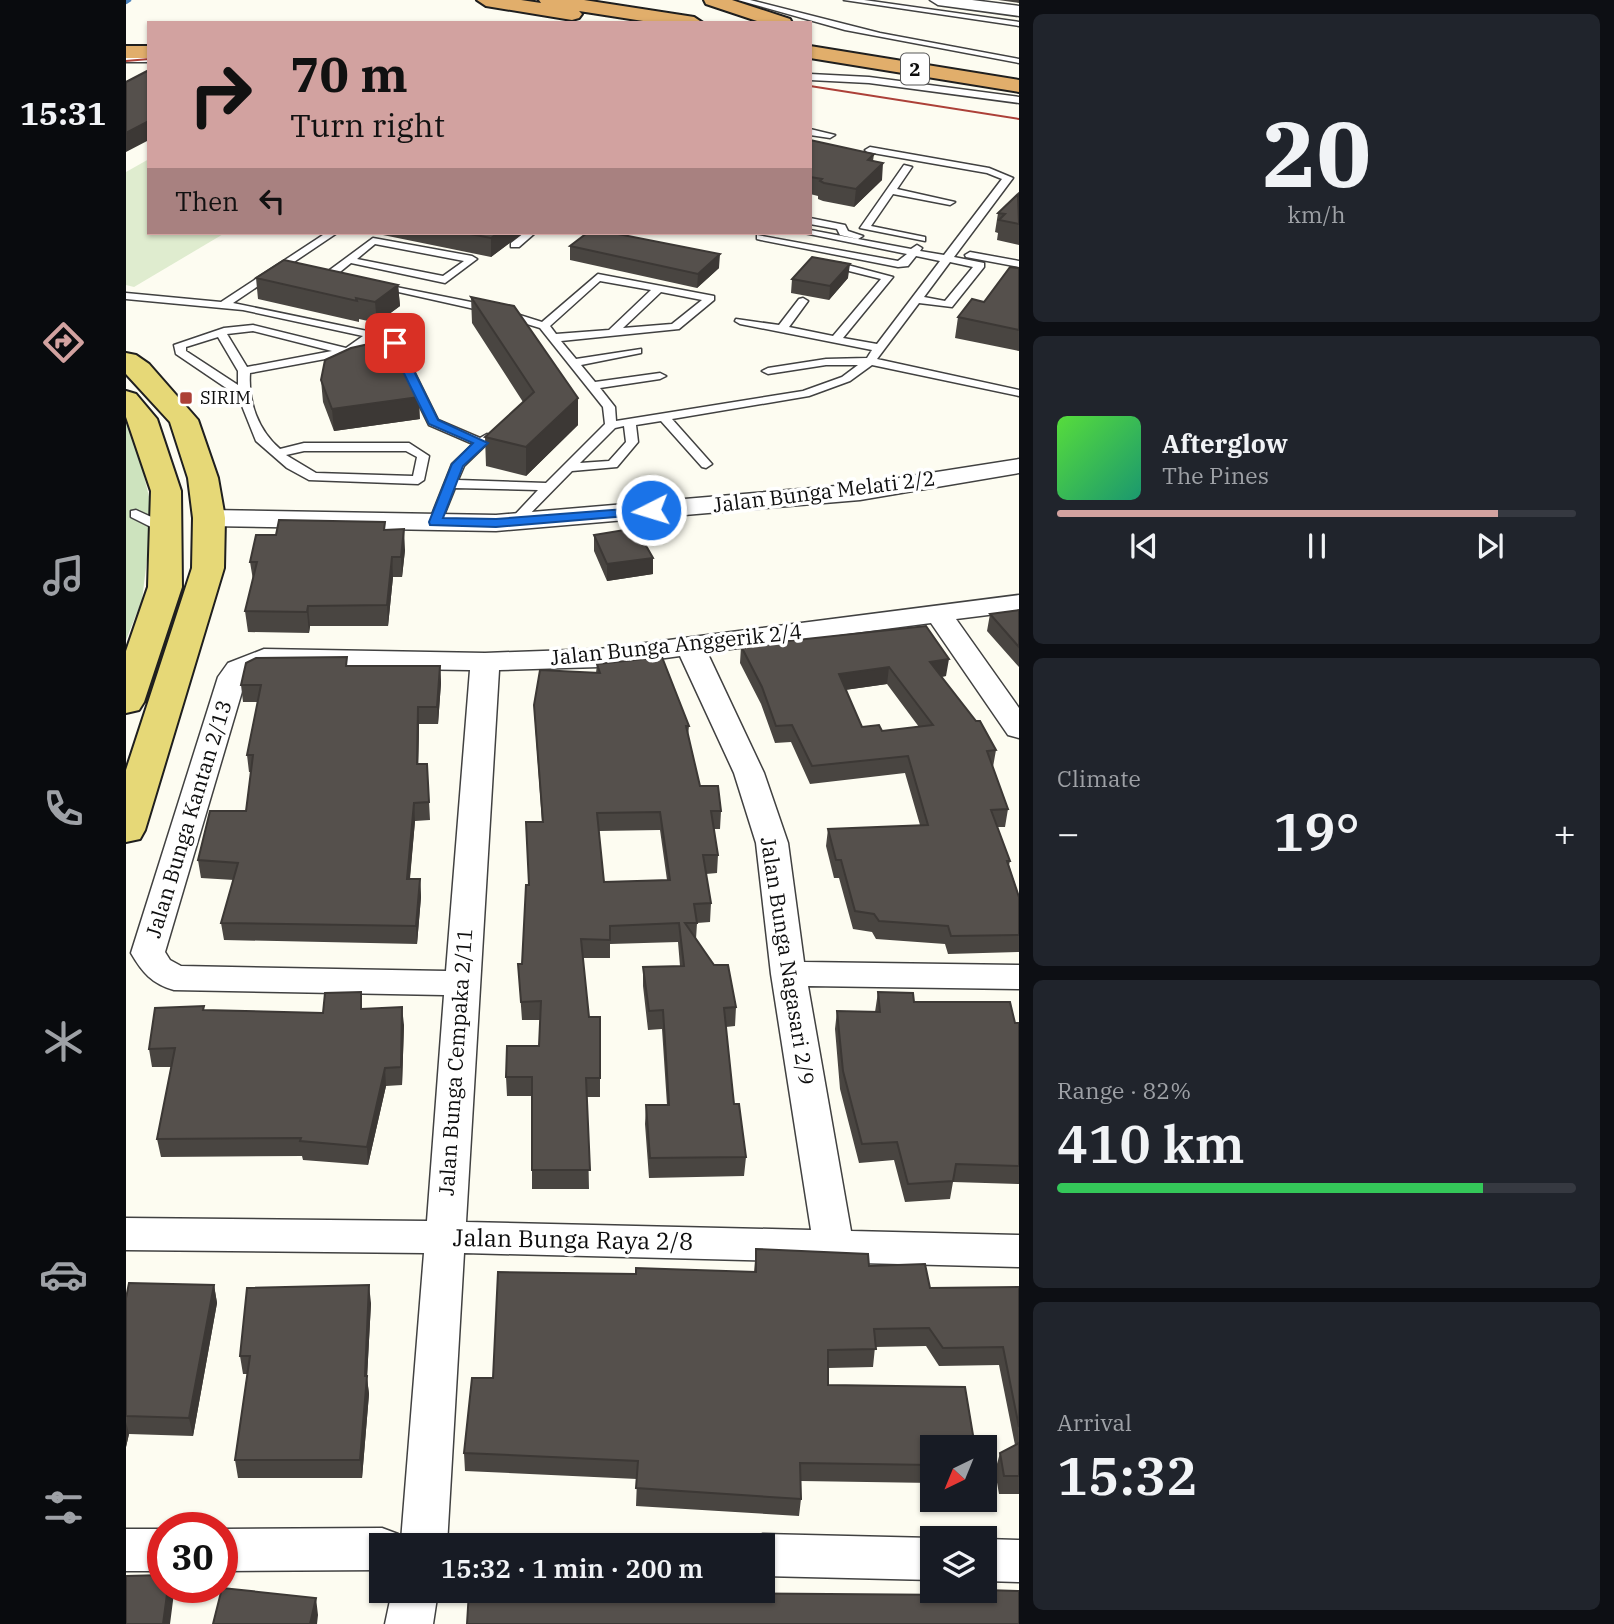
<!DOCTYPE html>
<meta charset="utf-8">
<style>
:root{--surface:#171b24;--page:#20242c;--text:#f1f3f6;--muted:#9ea1a6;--line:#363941;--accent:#d2a2a0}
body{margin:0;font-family:"IBM Plex Serif",serif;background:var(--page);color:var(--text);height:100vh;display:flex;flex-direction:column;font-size:26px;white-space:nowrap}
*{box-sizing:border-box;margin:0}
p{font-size:23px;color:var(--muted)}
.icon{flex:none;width:38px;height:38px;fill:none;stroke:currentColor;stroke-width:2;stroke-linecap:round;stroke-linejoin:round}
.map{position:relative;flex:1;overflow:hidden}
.sheet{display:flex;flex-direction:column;gap:14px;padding:14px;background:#0d0f14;width:595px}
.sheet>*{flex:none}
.top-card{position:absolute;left:21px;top:21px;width:665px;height:214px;border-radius:0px;box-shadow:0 2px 5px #0004;background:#d2a2a0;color:#111;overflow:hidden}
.needle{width:46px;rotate:223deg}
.tools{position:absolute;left:794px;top:1435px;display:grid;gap:14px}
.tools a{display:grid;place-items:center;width:77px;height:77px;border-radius:0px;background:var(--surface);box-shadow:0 2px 5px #0004;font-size:35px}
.speed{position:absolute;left:21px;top:1512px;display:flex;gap:14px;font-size:35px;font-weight:700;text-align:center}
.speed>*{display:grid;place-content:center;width:91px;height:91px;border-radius:50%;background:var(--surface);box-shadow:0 2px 5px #0004;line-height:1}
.speed .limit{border:10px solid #d22;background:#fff;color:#111}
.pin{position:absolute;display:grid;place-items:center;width:60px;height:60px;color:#fff;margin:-30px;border-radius:14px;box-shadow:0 4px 10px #0006}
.me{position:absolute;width:77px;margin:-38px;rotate:265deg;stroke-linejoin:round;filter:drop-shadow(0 0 5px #0008)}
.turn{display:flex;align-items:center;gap:24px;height:147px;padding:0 28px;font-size:32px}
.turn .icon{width:91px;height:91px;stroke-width:2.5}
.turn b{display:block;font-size:49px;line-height:60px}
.then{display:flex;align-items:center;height:66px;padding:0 28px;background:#0003;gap:14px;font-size:26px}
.big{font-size:52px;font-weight:600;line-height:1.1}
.sheet .widget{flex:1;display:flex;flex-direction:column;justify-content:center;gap:10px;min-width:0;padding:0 24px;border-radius:10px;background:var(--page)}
.sheet .dial{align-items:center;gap:0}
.dial b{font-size:91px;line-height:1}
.song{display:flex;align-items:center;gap:21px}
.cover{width:84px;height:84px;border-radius:10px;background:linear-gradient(135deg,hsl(110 70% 55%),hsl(160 70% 35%))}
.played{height:7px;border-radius:4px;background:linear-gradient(90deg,var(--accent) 85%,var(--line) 85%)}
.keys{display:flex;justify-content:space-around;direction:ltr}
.heat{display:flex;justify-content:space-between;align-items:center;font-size:38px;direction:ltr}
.charge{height:10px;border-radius:5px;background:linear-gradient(90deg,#34c759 82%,var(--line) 0)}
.trip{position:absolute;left:243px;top:1533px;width:406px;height:70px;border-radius:0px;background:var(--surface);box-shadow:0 2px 5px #0004;font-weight:600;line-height:70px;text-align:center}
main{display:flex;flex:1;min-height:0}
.menu{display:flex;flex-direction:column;width:126px;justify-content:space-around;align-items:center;background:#090b0e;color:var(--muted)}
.menu .icon{width:49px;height:49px}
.menu .on{color:var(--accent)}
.menu b{font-size:32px;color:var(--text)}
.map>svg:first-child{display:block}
</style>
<main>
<nav class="menu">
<b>15:31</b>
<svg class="icon on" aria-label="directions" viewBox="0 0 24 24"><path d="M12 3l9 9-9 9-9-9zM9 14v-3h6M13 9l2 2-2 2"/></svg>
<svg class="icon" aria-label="music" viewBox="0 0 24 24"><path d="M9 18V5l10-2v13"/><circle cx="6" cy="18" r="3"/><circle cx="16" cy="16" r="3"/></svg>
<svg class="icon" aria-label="phone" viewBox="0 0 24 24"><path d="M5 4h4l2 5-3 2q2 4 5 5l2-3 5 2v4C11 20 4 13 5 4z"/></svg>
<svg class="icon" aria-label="climate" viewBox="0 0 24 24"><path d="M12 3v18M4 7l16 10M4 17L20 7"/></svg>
<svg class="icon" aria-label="car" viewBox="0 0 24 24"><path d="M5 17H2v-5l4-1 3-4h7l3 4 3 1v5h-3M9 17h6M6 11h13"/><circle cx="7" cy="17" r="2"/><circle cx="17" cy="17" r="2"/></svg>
<svg class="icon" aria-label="filters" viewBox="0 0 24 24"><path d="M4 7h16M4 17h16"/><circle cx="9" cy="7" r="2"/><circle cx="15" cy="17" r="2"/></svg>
</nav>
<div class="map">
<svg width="893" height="1624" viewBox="0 0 893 1624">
<rect width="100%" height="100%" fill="#fdfcf1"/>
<path fill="#cde3be" d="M0 422 8 433 24 501 23 543 16 600 0 640Z"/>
<path fill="#dfeccf" d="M23 159V233H99L8 287 0 285V172Z"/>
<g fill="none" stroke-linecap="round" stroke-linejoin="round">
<path stroke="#4c82bb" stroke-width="4.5" d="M0 2 3 0"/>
<defs>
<path id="lane" d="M612 0H624L754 33 893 59V63L719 30Z
M718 0H738L893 22V26Z
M0 58H23V62H0Z
M684 74 743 77 893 97V103L743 83 684 80Z
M684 129 709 135 704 138 684 135Z
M744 147 863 168 887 178 828 257 858 263V267L826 307 793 303 751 359 893 390V396L746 365 724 381 683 396 546 419 586 464 580 468 576 467 535 421 510 425 512 442 491 467 446 471 393 525 388 526 382 522 412 490 329 488 314 525H304L303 522 326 464 347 444 303 425 264 345 247 339 226 354 124 373C122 402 132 430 154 449L178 443H283L303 456 298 480 292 484 183 480 161 468 130 441 112 396 50 354 48 345 98 328 127 325 220 348 237 336 117 310 0 299V293L95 302 200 233H211L107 303 246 332 273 341 312 420 354 438 361 434 367 438 338 466 332 480 420 483 479 424 477 407 414 328 362 312 250 287V283L365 306 416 322 472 274 588 296V300L553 329 435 341 450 359 515 349V353L455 365 469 382 534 373 540 376 534 379 474 388 489 407 490 421 677 391 716 377 732 365H700L642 374 636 371 642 368 700 359 741 358 746 350 614 324 609 321 610 319 653 325 673 299 677 298 682 301 663 327 707 336 755 279 715 269 706 273 701 270 714 263 767 277 717 338 751 344 814 261 790 256 782 266 772 267 635 240 631 239V235L772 261 781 254 678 233H684V230L785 249 791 245 796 248 794 251 818 255 876 179 861 173 741 152 739 150ZM824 262 847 267 819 301 798 297ZM474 281 525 290 483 330 430 334 424 326ZM535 292 576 300 546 324 497 328ZM127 331 206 351 121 367 101 334ZM92 337 112 371V385L60 351V347ZM498 426 500 442 483 461 454 463 489 428ZM178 451H280L291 457 287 476 190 473 160 455Z
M778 165 786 167 771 189 829 202 824 205 767 194 745 226 799 237V241L734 228Z
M684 218 719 225 722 231 737 236 732 239 714 235 711 229 684 224Z
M398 233H409L393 247H385V243Z
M247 238 346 256 351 259 319 283 225 263 209 276H201V272ZM249 244 338 261 317 276 231 259Z
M844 252 893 261V267L840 257 839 255Z
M10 510 45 526 46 529 40 533 35 532 5 517V511Z"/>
<path id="street" d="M804 0H846L893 6V16L812 5Z
M893 459V473L734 500 370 531 83 526 74 523 70 518 74 513 83 510 370 515 734 484Z
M893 595V611L830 619 893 708V738L882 735 805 623 581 652 638 773 662 843 678 962 893 965V989L682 986 725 1231 893 1235V1267L338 1253 321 1545H256V1570L96 1571V1529L256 1528 272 1534 275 1541 298 1253 0 1250V1218L301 1221 318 995 48 990C26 984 16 972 5 953L92 677 102 663 138 649 359 653 473 649ZM554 656 608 773 630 843 645 974 685 1230 340 1222 373 670 473 667ZM142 667 344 670 320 971 55 966 44 960 39 952 120 678Z
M0 1529H37V1571H0Z
M637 1534 807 1538V1580L637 1576V1545H618L621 1540Z
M859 1539 893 1540V1582L859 1581Z
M266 1591H312L307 1624H259Z"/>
<path id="primary" d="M0 353 10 355 23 364 72 420 92 478 99 518 98 568 19 830 14 839 0 842V770L66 568 67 518 62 478 44 422 0 374Z
M0 391 10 394 31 419 55 491 56 587 18 702 13 710 0 713V651L22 587 25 491 0 417Z"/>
<path id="highway" d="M351 0H395L415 3 413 0H458L568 17 577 23H530L453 11 456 14 453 18 446 20 360 6Z
M578 0H606L664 19 666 23H637L580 4Z
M0 46H23V58H0Z
M684 46 893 80V92L684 58Z"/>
</defs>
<use href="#lane" stroke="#414141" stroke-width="3"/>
<use href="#street" stroke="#414141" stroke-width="3"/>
<use href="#primary" stroke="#1f1f1f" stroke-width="4"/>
<use href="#highway" stroke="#1f1f1f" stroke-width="4"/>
<use href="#lane" fill="#fff" fill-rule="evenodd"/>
<use href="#street" fill="#fff" fill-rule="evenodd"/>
<use href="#primary" fill="#e6d877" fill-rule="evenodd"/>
<use href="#highway" fill="#e1ae6b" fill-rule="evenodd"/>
<path stroke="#ac4038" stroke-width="2" d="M0 61 23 59
M684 86 893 119"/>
</g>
<path fill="#494541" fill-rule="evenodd" d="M872 0H893V3Z
M684 140 748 154 747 161 756 180 728 207 697 201 692 199V196L684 194Z
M893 194V245L871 240 872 233 869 232 872 213Z
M252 233H397L365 257 252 234Z
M444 246 593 268 571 288 444 260Z
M893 268V351L829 338 832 317 858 302Z
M130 278 272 285 274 306 251 323 233 319V322L132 299Z
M722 278 703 300 665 293 666 279Z
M345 297 452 398V425L400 476 360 466 359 437 397 402 346 323Z
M195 380 294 419 208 431 197 402Z
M259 530 279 550 276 577H267L262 626H184L183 633 122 632 119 611 127 580 124 562 150 535Z
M468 535 527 558V574L481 581 468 551Z
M893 610V667L861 631 864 614Z
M615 646 820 676 815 677 870 750 867 767 882 809 879 827H871L884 861 883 865 893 897V952L822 954 819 944 750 939 746 932 727 929 713 878H708L700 846 702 829 794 825 779 773 684 784 665 742 649 743 635 704 614 663ZM761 684 793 727 756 731 736 727 719 690Z
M471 664 563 726 562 736 574 786 595 811 594 829H588L592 855 591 873 580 874 585 903 584 922 571 923 570 939 610 1007 609 1026 600 1027 608 1104 620 1157 618 1176 523 1178 519 1124 520 1105H541L536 1029 522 1030 517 986V967L554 966 552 942 484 944V958H457L463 1017H474V1097H461L463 1189H406V1096H381L380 1077 413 1046 414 1020H396L392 964H396L402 885 416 822 409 723 408 705 470 673ZM534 830 541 880 478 882 473 831Z
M222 666H314L315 683 312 724H293L292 764H301L304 820 289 821 284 879H294L295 897 291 944 98 940 95 923 108 880 75 878 72 860 120 811 125 772H123L121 755 132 702H117L115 685Z
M752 992 788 1002 893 1023V1184L827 1182 824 1199 779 1202 768 1160 733 1163 714 1089 709 1029 711 1011 749 1012Z
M237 1008 278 1025 276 1085 260 1086 242 1165 177 1160 176 1156 35 1157 31 1139 46 1067H26L23 1049 79 1010 197 1013Z
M630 1249 743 1266 804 1288 893 1287V1494H873L869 1471 874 1453 889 1445 873 1365 813 1366 800 1346 749 1347 747 1367 702 1368V1385L807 1447V1483L675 1481V1499L673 1516 510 1506 511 1479 339 1471 338 1453 367 1378 510 1274 628 1272Z
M88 1285 91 1303 67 1436 3 1434 0 1447V1298Z
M245 1303 241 1378 243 1394 236 1478H112L109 1460 121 1374H117L114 1356Z"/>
<path fill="#3c3835" d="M23 121V140L0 152V133Z
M757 163 756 180 728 207 730 189Z
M372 233H397L365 257V238Z
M594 254 593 268 571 288 572 274Z
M724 264 722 278 703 300 704 286Z
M272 285 274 306 251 323 249 302Z
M293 397 294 419 208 431 206 409Z
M452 398V425L400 476V447Z
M278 529 279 550 276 577 275 557Z
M266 557 267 577 262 626 261 605Z
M527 558V574L481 581V564Z
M182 606 184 626 183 633 181 612Z
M823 659 820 676 801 679 804 662Z
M314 666 315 683 312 724 311 707Z
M763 667 761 684 711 691 713 674Z
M292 707 293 724 292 782 291 764Z
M288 803 289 821 282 897 281 879Z
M294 879 295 897 291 944 290 926Z
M276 1007 278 1025 276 1085 275 1067Z
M259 1068 260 1086 242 1165 241 1147Z
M88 1285 91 1303 67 1436 63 1418Z
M243 1285 245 1303 241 1378 243 1394 236 1478 234 1460Z
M0 1422 3 1434 0 1447Z
M42 1587H47L48 1593 44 1624H37Z
M190 1598 192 1615 191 1624H184Z"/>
<path fill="#55504c" stroke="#3c3835" stroke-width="2" fill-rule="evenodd" d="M23 70V121L0 133V82Z
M684 140 748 154 742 160 757 163 730 189 698 183 694 181 696 179 684 177Z
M892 194 893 224 873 220 879 214 872 213Z
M339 233H372L365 238Z
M461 233H487L594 254 572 274 444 246Z
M686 257 724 264 704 286 666 279Z
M158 260 272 285 249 302 230 298 231 301 130 278Z
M884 267 893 268V330L832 317 846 299 858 302Z
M345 297 388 306 452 398 400 447 359 437 408 392Z
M252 342 258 354 271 352 293 397 206 409 195 380 199 360 225 348Z
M153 520 259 522 258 530 278 529 275 557H266L261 605 182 606 181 612 119 611 131 562H124L130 535H150Z
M510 528 527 558 481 564 468 535Z
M893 610V647L864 614Z
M800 626 823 659 804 662 850 721H854L870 750 861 751 882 809 865 810 884 861H881L893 897V935L825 936 822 926 753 921 748 914 729 911 715 860H710L702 829 802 825 782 756 686 766 666 725 650 726 636 687 615 646ZM763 667 807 725 756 731 753 725 736 727 713 674Z
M221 657 220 666H314L311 707H292L291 764H301L303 802 288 803 281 879H294L290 926 95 923 112 863 72 860 84 811H120L127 755H121L135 685H115L120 663 130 658Z
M536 657 563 726H560L574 786H592L595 811H585L592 855H577L585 903 568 904 571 923H559L588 965H602L610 1007 598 1008 608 1104H613L620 1157 524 1158 520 1105H543L537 1010 523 1011 517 967 558 966 553 923 484 926V940L455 939 463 1017H474V1078H460L464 1170H406V1077H380L381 1046H413L415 1001 395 1002 392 964H396L400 885H403L400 822H417L408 705 414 670 474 673 471 664ZM534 812 544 880 478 882 471 813Z
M235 992V1009L276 1007 275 1067 259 1068 241 1147 174 1141 175 1138 31 1139 49 1048 23 1049 29 1008 78 1006 77 1010 197 1013 199 993Z
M752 992 787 993 788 1002H884L889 1023H893V1166L830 1164 827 1181 782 1184 771 1142 736 1144 717 1071 711 1011 754 1012Z
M630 1249 742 1254 743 1266 799 1264 804 1288 893 1287V1427L877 1347 817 1348 803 1328 748 1329 750 1349 702 1350V1385L839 1387 849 1447H807V1465L674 1463 675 1499 510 1488 512 1461 338 1453 346 1378H367L372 1272 510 1274V1268L630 1272Z
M3 1283 88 1285 63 1418 0 1416V1298Z
M243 1285 239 1376H241L234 1460H109L124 1356H114L121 1288Z
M893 1443V1476H878L874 1453Z
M37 1575V1587H42L37 1624H0V1576Z
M96 1588 190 1598 184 1624H87Z
M859 1590 893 1591V1624H341L343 1591 836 1595 835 1591Z"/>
<path fill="#1a73e8" stroke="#114b97" stroke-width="2" d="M269 339 274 343 312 420 362 443 337 466 317 518 370 519 525 507 531 510 525 514 370 527 304 525 303 522 326 464 347 443 303 424 263 343Z"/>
<rect fill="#ac4038" stroke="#fff" stroke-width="2.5" x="53" y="391" width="14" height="14" rx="3.5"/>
<g text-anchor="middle" stroke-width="7" stroke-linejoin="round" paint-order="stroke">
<g font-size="18" fill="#0e0e0e" stroke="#fff" text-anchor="start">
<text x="74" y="404">SIRIM</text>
</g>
<rect fill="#fff" stroke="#565656" stroke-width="2" x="775" y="53.5" width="28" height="31" rx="5"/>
<g font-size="19" font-weight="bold" fill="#0e0e0e">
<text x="789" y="76">2</text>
</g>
<g font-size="21" fill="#0e0e0e" stroke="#fff">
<text transform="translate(698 492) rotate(-7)" y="7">Jalan Bunga Melati 2/2</text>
<text transform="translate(550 645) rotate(-6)" y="7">Jalan Bunga Anggerik 2/4</text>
<text transform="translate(63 819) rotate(-73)" y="7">Jalan Bunga Kantan 2/13</text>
<text transform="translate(661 961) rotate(81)" y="7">Jalan Bunga Nagasari 2/9</text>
<text transform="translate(330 1062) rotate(-86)" y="7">Jalan Bunga Cempaka 2/11</text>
</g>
<g font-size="24" fill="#0e0e0e" stroke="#fff">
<text transform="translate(447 1240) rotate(1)" y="8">Jalan Bunga Raya 2/8</text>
</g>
</g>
</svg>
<div class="tools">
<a><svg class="needle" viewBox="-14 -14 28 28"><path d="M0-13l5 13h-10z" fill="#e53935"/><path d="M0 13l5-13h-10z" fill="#9ea1a6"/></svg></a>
<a><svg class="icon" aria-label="layers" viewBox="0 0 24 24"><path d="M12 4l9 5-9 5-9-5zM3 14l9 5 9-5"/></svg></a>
</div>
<div class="speed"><div class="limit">30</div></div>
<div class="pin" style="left:269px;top:343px;background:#d93025"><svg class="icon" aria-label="arrive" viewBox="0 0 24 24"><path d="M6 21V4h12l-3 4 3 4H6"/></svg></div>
<svg class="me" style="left:525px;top:510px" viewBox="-20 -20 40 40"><circle r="17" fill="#1a73e8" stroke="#fff" stroke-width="3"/><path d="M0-11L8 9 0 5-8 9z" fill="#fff"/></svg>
<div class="trip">15:32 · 1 min · 200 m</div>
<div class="top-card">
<div class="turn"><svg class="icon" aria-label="right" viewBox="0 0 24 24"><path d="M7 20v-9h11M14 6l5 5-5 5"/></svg><div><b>70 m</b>Turn right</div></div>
<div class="then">Then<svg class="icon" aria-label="left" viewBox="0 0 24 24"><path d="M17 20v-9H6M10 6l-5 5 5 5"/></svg></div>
</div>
</div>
<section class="sheet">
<div class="widget dial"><b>20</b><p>km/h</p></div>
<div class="widget">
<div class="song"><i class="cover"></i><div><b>Afterglow</b><p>The Pines</p></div></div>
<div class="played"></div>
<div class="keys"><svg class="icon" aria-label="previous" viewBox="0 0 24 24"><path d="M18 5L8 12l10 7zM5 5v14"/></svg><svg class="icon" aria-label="pause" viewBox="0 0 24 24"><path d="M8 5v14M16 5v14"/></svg><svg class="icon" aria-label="next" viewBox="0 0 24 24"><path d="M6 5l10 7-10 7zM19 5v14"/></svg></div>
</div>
<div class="widget"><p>Climate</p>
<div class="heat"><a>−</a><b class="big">19°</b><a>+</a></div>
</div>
<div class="widget"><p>Range · 82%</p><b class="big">410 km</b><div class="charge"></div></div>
<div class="widget"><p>Arrival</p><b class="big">15:32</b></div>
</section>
</main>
